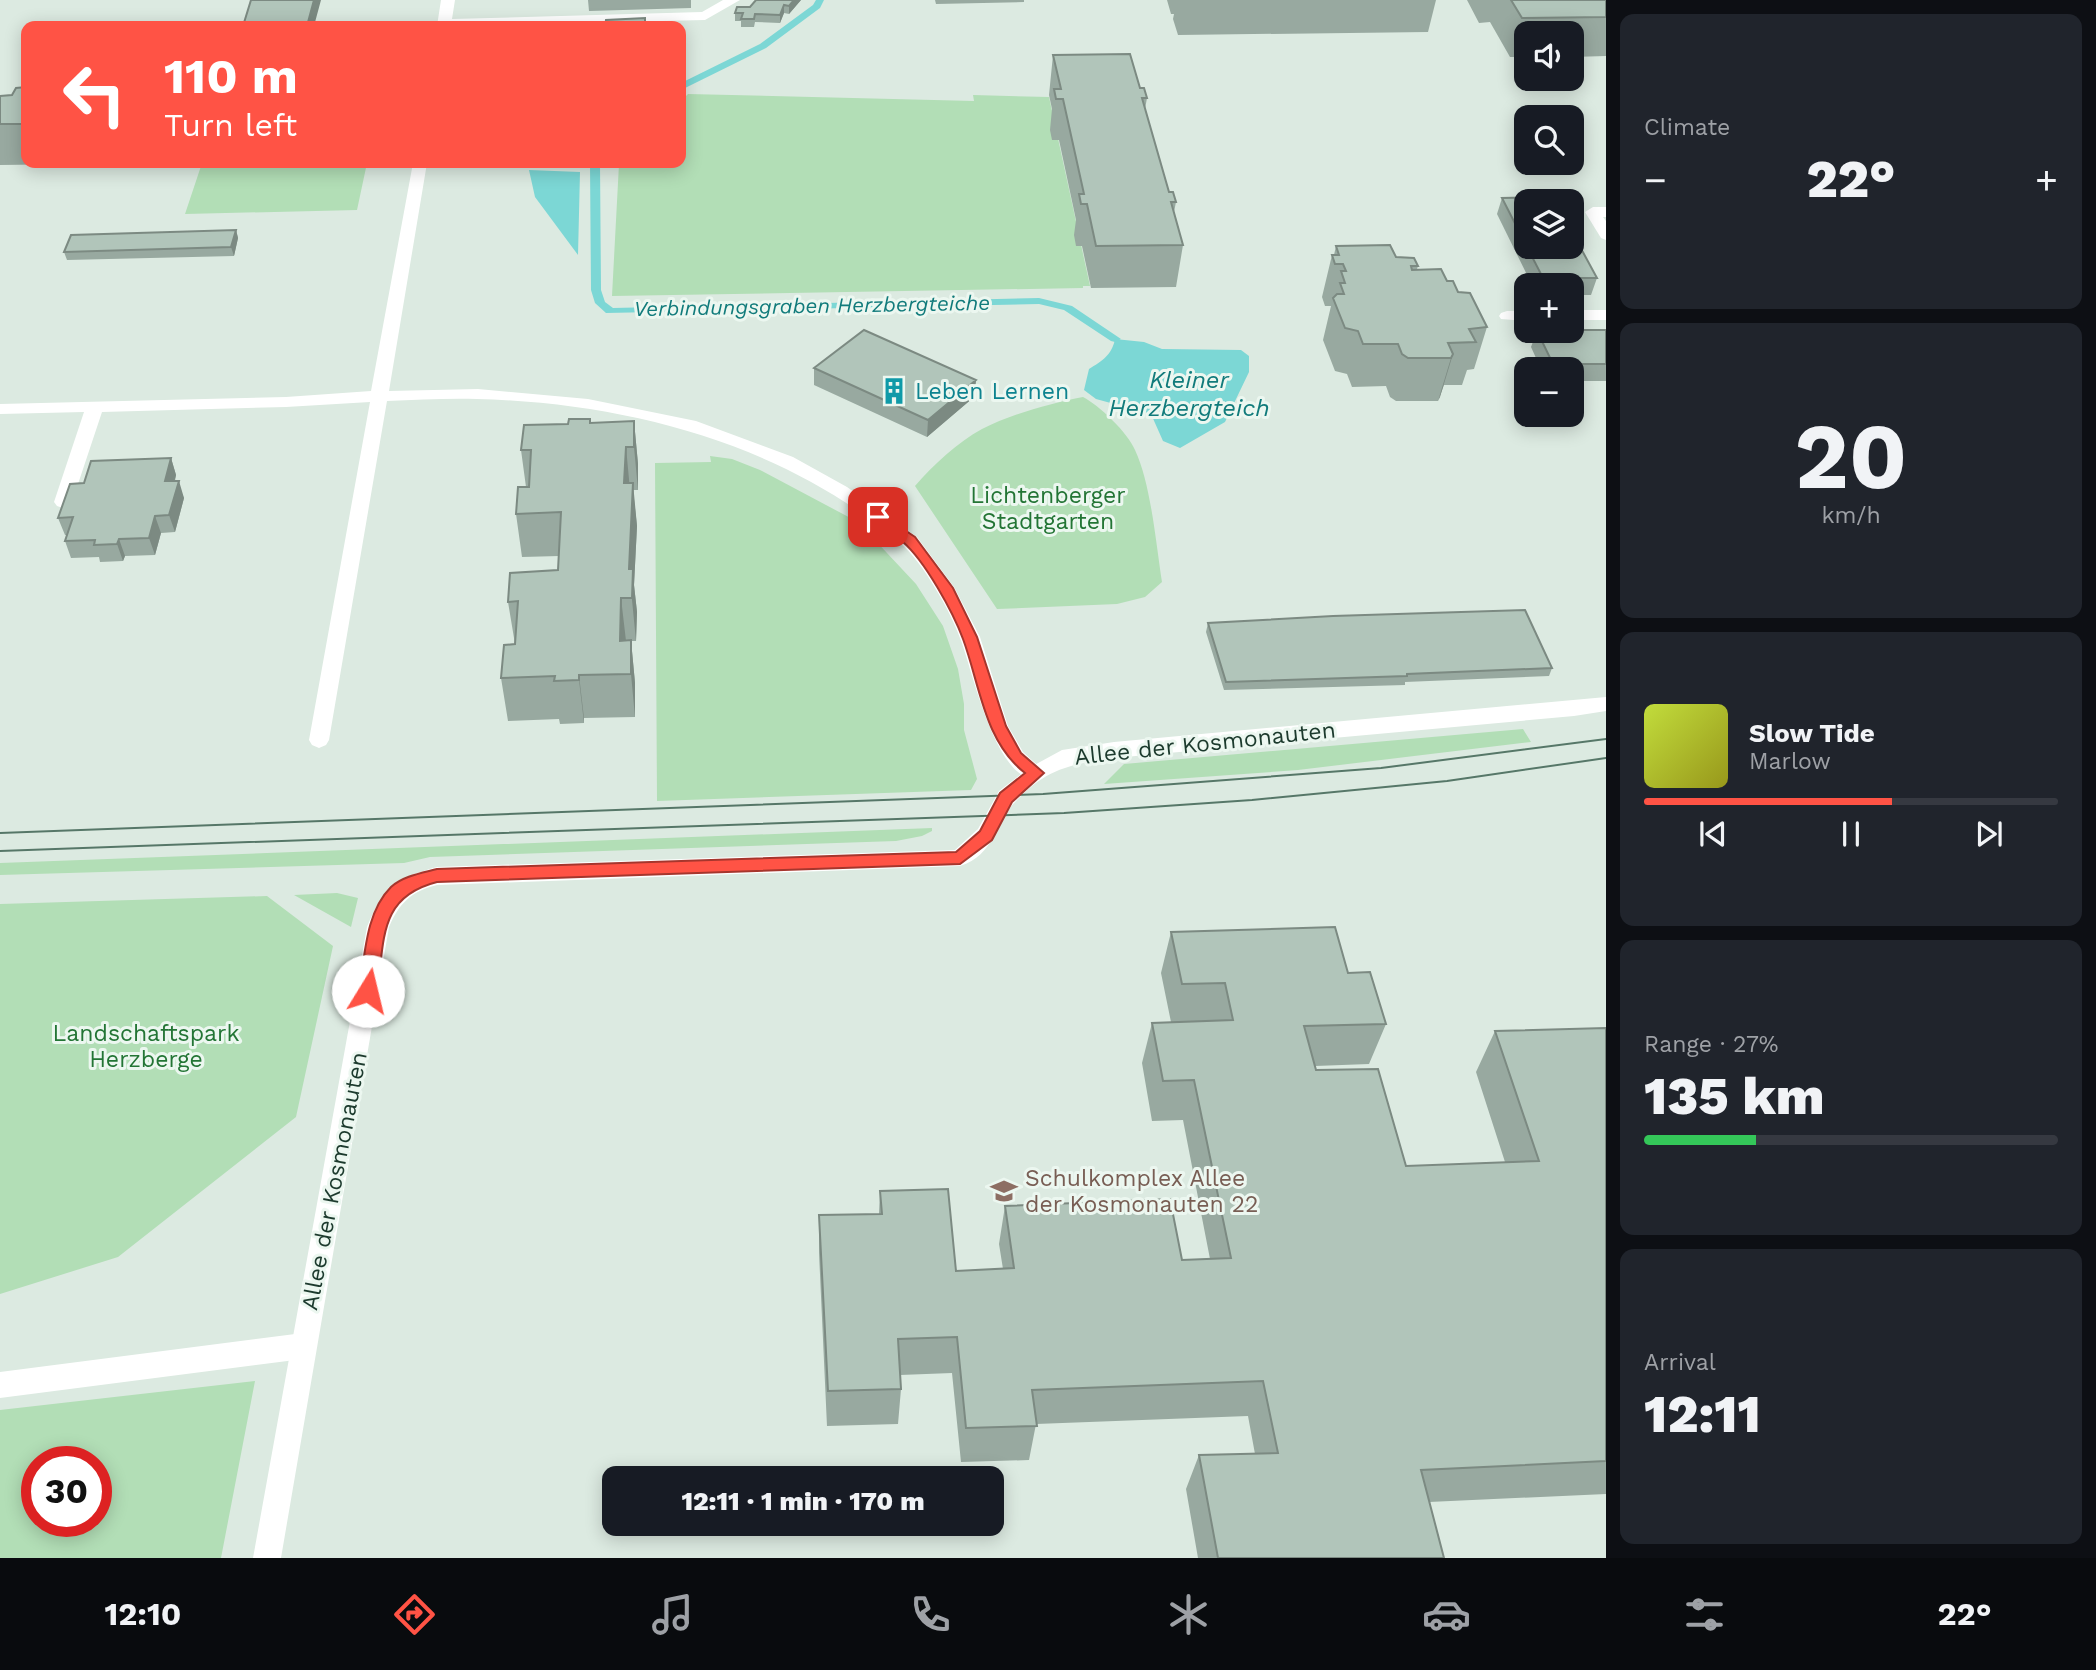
<!DOCTYPE html>
<meta charset="utf-8">
<style>
:root{--surface:#171b24;--page:#20242c;--text:#f1f3f6;--muted:#9ea1a6;--line:#363941;--accent:#ff5345}
body{margin:0;font-family:"Work Sans",sans-serif;background:var(--page);color:var(--text);height:100vh;display:flex;flex-direction:column;font-size:26px;white-space:nowrap}
*{box-sizing:border-box;margin:0}
p{font-size:23px;color:var(--muted)}
.icon{flex:none;width:38px;height:38px;fill:none;stroke:currentColor;stroke-width:2;stroke-linecap:round;stroke-linejoin:round}
.map{position:relative;flex:1;overflow:hidden}
.sheet{display:flex;flex-direction:column;gap:14px;padding:14px;background:#0d0f14;width:490px}
.sheet>*{flex:none}
.hud{position:absolute;left:21px;top:21px;width:665px;height:147px;border-radius:14px;box-shadow:0 4px 18px #0003;background:#ff5345;color:#fff;overflow:hidden}
.buttons{position:absolute;left:1514px;top:21px;display:grid;gap:14px}
.buttons a{display:grid;place-items:center;width:70px;height:70px;border-radius:14px;background:var(--surface);box-shadow:0 4px 18px #0003;font-size:35px}
.speed{position:absolute;left:21px;top:1446px;display:flex;gap:14px;font-size:35px;font-weight:700;text-align:center}
.speed>*{display:grid;place-content:center;width:91px;height:91px;border-radius:50%;background:var(--surface);box-shadow:0 4px 18px #0003;line-height:1}
.speed .limit{border:10px solid #d22;background:#fff;color:#111}
.pin{position:absolute;display:grid;place-items:center;width:60px;height:60px;color:#fff;margin:-30px;border-radius:14px;box-shadow:0 4px 10px #0006}
.me{position:absolute;width:77px;margin:-38px;rotate:9deg;stroke-linejoin:round;filter:drop-shadow(0 0 5px #0008)}
.turn{display:flex;align-items:center;gap:24px;height:147px;padding:0 28px;font-size:32px}
.turn .icon{width:91px;height:91px;stroke-width:2.5}
.turn b{display:block;font-size:49px;line-height:60px}
.big{font-size:52px;font-weight:800;line-height:1.1}
.sheet .tile{flex:1;display:flex;flex-direction:column;justify-content:center;gap:10px;min-width:0;padding:0 24px;border-radius:14px;background:var(--page)}
.sheet .dial{align-items:center;gap:0}
.dial b{font-size:91px;line-height:1}
.song{display:flex;align-items:center;gap:21px}
.cover{width:84px;height:84px;border-radius:10px;background:linear-gradient(135deg,hsl(70 70% 55%),hsl(60 70% 35%))}
.played{height:7px;border-radius:4px;background:linear-gradient(90deg,var(--accent) 60%,var(--line) 60%)}
.keys{display:flex;justify-content:space-around;direction:ltr}
.heat{display:flex;justify-content:space-between;align-items:center;font-size:38px;direction:ltr}
.charge{height:10px;border-radius:5px;background:linear-gradient(90deg,#34c759 27%,var(--line) 0)}
.trip{position:absolute;left:602px;top:1466px;width:402px;height:70px;border-radius:14px;background:var(--surface);box-shadow:0 4px 18px #0003;font-weight:800;line-height:70px;text-align:center}
.tabs{display:flex;height:112px;justify-content:space-around;align-items:center;background:#090b0e;color:var(--muted)}
.tabs .icon{width:49px;height:49px}
.tabs .selected{color:var(--accent)}
.tabs b{font-size:32px;color:var(--text)}
main{display:flex;flex:1;min-height:0}
.map>svg:first-child{display:block}
</style>
<main>
<div class="map">
<svg width="1606" height="1558" viewBox="0 0 1606 1558">
<rect width="100%" height="100%" fill="#dceae1"/>
<path fill="#b2deb6" fill-rule="evenodd" d="M688 94 974 101 973 95 1049 97 1090 286H1083V288L612 296 619 164 681 163V101Z
M202 163H367L357 210 185 214Z
M1083 397C1099 405 1128 433 1135 450 1151 484 1156 544 1162 582L1145 597 1117 604 997 609 915 486C933 465 958 442 982 429 1011 414 1052 403 1083 397Z
M710 456 732 459 760 470 858 522 916 584 943 626 958 669 964 704V730L977 779 971 790 657 801 655 463 711 462Z
M1523 729 1531 742 1298 770 1104 784 1124 764Z
M932 828V831L922 836 896 841 430 857 404 863 0 875V863Z
M337 893 358 898 351 927 294 895Z
M267 896 333 946 296 1117 118 1257 0 1294V904Z
M255 1381 221 1558H0V1410ZM37 1461H96V1521H37Z"/>
<path fill="#7cd7d5" d="M529 170 580 172 578 255 535 197Z
M1115 339 1144 342 1162 349 1241 350 1249 356V372L1225 422 1180 448 1163 441 1151 414 1096 399 1084 390 1089 369C1102 361 1112 355 1115 339Z"/>
<g fill="none" stroke-linecap="round" stroke-linejoin="round">
<path fill="#7cd7d5" fill-rule="evenodd" d="M816 0H824L820 8 766 48 681 90V83L760 44 813 5Z
M590 163H600L601 290 605 302 613 308 1039 298 1072 306 1121 339 1115 342 1111 341 1064 310 1039 304 606 313 595 303 591 290Z"/>
<path fill="#fff" fill-rule="evenodd" d="M441 0H455L452 19 702 12 723 0H740L705 20 437 26Z
M413 163H427L389 391 478 389 588 399 696 421 793 457 847 487 917 537 954 587 980 637 1008 726 1023 752 1046 773 1043 778C997 793 972 667 960 638 951 612 922 561 901 544 785 444 628 403 477 399 447 398 417 400 387 401L329 740 326 745 319 748 312 745 309 740 370 402 286 407 102 412 72 502 63 508 57 506 54 502 84 412 0 414V404L286 397 371 391Z
M1606 207V217H1603L1606 221V240L1601 238 1585 212 1593 207Z
M1572 310H1606V320H1572Z
M1507 311H1526V321L1501 319 1499 316 1501 313Z
M303 1333 312 1337 316 1346 312 1355 303 1359 0 1398V1372Z"/>
<path fill="#fff" fill-rule="evenodd" d="M1606 697V711L1574 716 1114 758C1072 764 1047 768 1016 801 995 822 995 855 960 866L437 885C412 891 399 903 389 927L281 1558H253L367 927C383 888 396 878 437 867L955 850 978 829 999 791 1029 768 1062 750 1114 742Z"/>
<path stroke="#567768" stroke-width="2" d="M0 833 1043 794 1381 768 1606 739
M0 851 1064 813 1252 800 1447 781 1606 758"/>
</g>
<path fill="#98a9a0" d="M588 0H691V8L589 11Z
M756 0H801L789 14 784 13 780 23 755 22 754 27H741V21H735V13L750 7Z
M935 0H1024V2L936 4Z
M1167 0H1436L1428 32 1178 35 1173 19 1174 14H1171Z
M1467 0H1606V56L1572 57V33H1526V57H1510L1490 22 1479 23Z
M1053 55 1140 88 1147 98 1145 109 1169 192 1176 202 1174 212 1183 245 1176 287 1091 288 1082 246H1076L1074 235 1076 220 1059 140H1052L1050 130 1052 109 1049 95Z
M26 87V163H156L0 165V96L12 95Z
M1502 198 1526 201V247H1572L1597 278 1591 295H1572V285H1532L1497 214Z
M236 230 238 238 234 256 67 260 64 252Z
M1336 246 1396 257 1418 266 1417 269 1447 281 1458 292 1487 327 1474 369 1467 370 1462 385H1444L1438 401H1396L1390 397 1386 386 1352 387 1347 374 1335 371 1323 340 1331 306H1325L1322 297 1332 255H1334Z
M1606 330V381H1572V369H1541L1531 347 1537 331Z
M814 368 976 380 974 397 927 437 814 385Z
M634 421 638 464V490H633L637 526 634 585 637 612 636 641H631L635 683V717L584 718V723L560 724 559 719 508 721 501 678 515 644 508 602 558 570 559 556 522 557 516 514 526 487 521 450 568 424Z
M171 458 176 475 175 481 184 498 175 532 161 533 155 555 125 556 123 561 100 562 99 557 71 558 65 541 67 535H65L58 518 84 483Z
M1208 623 1552 668 1549 676 1405 682V685L1224 690 1206 632Z
M1171 932 1348 973 1386 1024 1369 1064 1315 1066 1316 1070 1406 1166 1505 1162 1476 1072 1495 1031 1606 1028V1494L1429 1502 1444 1558H1198L1186 1489 1199 1455 1255 1454 1248 1416 1036 1424 1029 1460 961 1462 952 1373 900 1375 901 1389 898 1424 827 1426 819 1253V1215L879 1214 880 1191 956 1271 1003 1269 999 1244 1005 1206 1182 1260 1210 1259 1183 1120 1152 1121 1142 1063 1152 1023 1171 1022 1161 973Z"/>
<path fill="#7c8a82" d="M314 0H321L314 26H307Z
M794 0H801L789 14V6Z
M784 5V13L780 23V15Z
M236 230 238 238 234 256 231 247Z
M1453 354 1440 397 1438 401 1451 358Z
M976 380 974 397 927 437 928 420Z
M634 421 638 464V490L634 447Z
M626 447 630 490 624 483Z
M171 458 176 475 170 498 165 481Z
M179 481 184 498 175 532 169 515Z
M633 483 637 526 634 585 637 612 636 641 629 569Z
M155 516 161 533 155 555 149 538Z
M119 539 125 556 123 561 117 544Z
M621 598 626 641H620Z
M631 640 635 683V717L631 674Z
M579 675 584 718V723L579 680Z"/>
<path fill="#b1c5ba" stroke="#7c8a82" stroke-width="2" d="M251 0H314L307 26H243Z
M756 0H794L789 6 784 5 780 15 755 14 754 19H741L743 13H735L737 7H750Z
M1511 0H1606V17L1522 18Z
M645 18V26H605L606 20Z
M1130 54 1140 88H1144L1147 98H1142L1169 192H1173L1176 202H1171L1183 245 1096 246 1087 204H1081L1079 194H1084L1063 99H1056L1054 89H1061L1053 55Z
M26 87V124H0V96L12 95 16 88Z
M1553 197 1555 201H1526V245L1502 198Z
M236 230 231 247 64 252 71 235Z
M1572 232 1597 278H1543L1527 247H1572Z
M1390 245 1396 257 1414 258 1418 266H1411L1412 270 1441 269 1447 281H1453L1458 292 1470 293 1487 327 1469 329 1476 342 1448 343 1453 354 1451 358H1408L1402 354 1398 344H1363L1358 331 1345 328 1333 298 1337 294H1344L1340 283H1345L1341 271H1346L1343 264H1335L1332 255H1339L1336 246Z
M864 330 976 380 928 420 814 368Z
M1572 330H1606V364H1553L1537 331Z
M569 419H590V423L634 421V447H626L624 483H633L629 569H633L632 598H621L620 641 631 640V674L579 675V680L554 681 555 676 501 678 504 645 515 644 518 601 508 602 510 573 558 570 561 512 516 514 518 487H529L531 450H521L524 425 568 424Z
M171 458 165 481H179L169 515 155 516 149 538 119 539 117 544 94 545 95 540 65 541 73 517 58 518 70 484 84 483 91 461Z
M1525 610 1552 668 1407 674V676L1226 682 1208 623 1333 616Z
M1335 927 1348 973 1370 972 1386 1024 1304 1026 1316 1070 1378 1069 1406 1166 1539 1161 1495 1031 1606 1028V1461L1421 1470 1444 1558H1218L1199 1455 1278 1453 1263 1381 1032 1390 1037 1426 966 1428 957 1337 898 1339 901 1389 828 1391 819 1215 882 1214 880 1191 948 1189 956 1271 1014 1268 1005 1206 1170 1199 1182 1260 1231 1258 1194 1080 1163 1081 1152 1023 1233 1020 1225 983 1182 984 1171 932Z"/>
<path fill="#ff5345" stroke="#a6362d" stroke-width="2" d="M878 512 915 537 953 588 977 637 1006 726 1021 753 1044 773 1012 802 992 840 960 864 437 882C378 897 385 940 377 991L374 996 368 998 362 996 359 991C365 957 365 913 391 887 403 876 422 873 437 869L956 852 980 831 1000 793 1025 773C984 741 980 685 963 639 953 612 925 561 903 542 894 534 883 527 873 520V513Z"/>
<defs>
<symbol id="building-bare" viewBox="-9 -9 18 18"><path d="M-4-6H4V6H1V3H-1V6H-4ZM-2.5-4.3h1.7v1.8h-1.7ZM.8-4.3h1.7v1.8H.8ZM-2.5-1h1.7V.8h-1.7ZM.8-1h1.7V.8H.8Z" fill="#0f9aa8" stroke="#ecf7f0" stroke-width="2.5" paint-order="stroke"/></symbol>
<symbol id="school-bare" viewBox="-9 -9 18 18"><path d="M0-5L7-2L0 1L-7-2ZM-4 1L0 2.5L4 1V4Q0 6-4 4Z" fill="#8d6e63" stroke="#ecf7f0" stroke-width="2.5" paint-order="stroke"/></symbol>
</defs>
<g fill-rule="evenodd">
<use href="#building-bare" x="875" y="372" width="38" height="38"/>
<use href="#school-bare" x="985" y="1172" width="38" height="38"/>
</g>
<g text-anchor="middle" stroke-width="6" stroke-linejoin="round" paint-order="stroke">
<g font-size="21" font-style="italic" fill="#117b7b" stroke="#ecf7f0">
<text transform="translate(812 306) rotate(-1)" y="7">Verbindungsgraben Herzbergteiche</text>
</g>
<g font-size="23" fill="#0d838f" stroke="#ecf7f0" text-anchor="start">
<text x="915" y="399">Leben Lernen</text>
</g>
<g font-size="23" fill="#237535" stroke="#ecf7f0">
<text x="1048" y="503">Lichtenberger<tspan x="1048" dy="26">Stadtgarten</tspan></text>
<text x="146" y="1041">Landschaftspark<tspan x="146" dy="26">Herzberge</tspan></text>
</g>
<g font-size="23" fill="#1c3a2d" stroke="#ecf7f0">
<text transform="translate(1205 743) rotate(-6)" y="8">Allee der Kosmonauten</text>
<text transform="translate(334 1181) rotate(-79)" y="8">Allee der Kosmonauten</text>
</g>
<g font-size="23" fill="#785e54" stroke="#ecf7f0" text-anchor="start">
<text x="1025" y="1186">Schulkomplex Allee<tspan x="1025" dy="26">der Kosmonauten 22</tspan></text>
</g>
<g font-size="24" font-style="italic" fill="#117b7b" stroke="#ecf7f0">
<text x="1189" y="388">Kleiner<tspan x="1189" dy="28">Herzbergteich</tspan></text>
</g>
</g>
</svg>
<div class="buttons">
<a><svg class="icon" aria-label="sound" viewBox="0 0 24 24"><path d="M4 9h4l5-4v14l-5-4H4zM17 9q2 3 0 6"/></svg></a>
<a><svg class="icon" aria-label="search" viewBox="0 0 24 24"><circle cx="10" cy="10" r="6"/><path d="M15 15l6 6"/></svg></a>
<a><svg class="icon" aria-label="layers" viewBox="0 0 24 24"><path d="M12 4l9 5-9 5-9-5zM3 14l9 5 9-5"/></svg></a>
<a>+</a>
<a>−</a>
</div>
<div class="speed"><div class="limit">30</div></div>
<div class="pin" style="left:878px;top:517px;background:#d93025"><svg class="icon" aria-label="arrive" viewBox="0 0 24 24"><path d="M6 21V4h12l-3 4 3 4H6"/></svg></div>
<svg class="me" style="left:368px;top:991px" viewBox="-20 -20 40 40"><circle r="19" fill="#fff"/><path d="M0-13L10 11 0 6-10 11z" fill="#ff5345"/></svg>
<div class="trip">12:11 · 1 min · 170 m</div>
<div class="hud">
<div class="turn"><svg class="icon" aria-label="left" viewBox="0 0 24 24"><path d="M17 20v-9H6M10 6l-5 5 5 5"/></svg><div><b>110 m</b>Turn left</div></div>
</div>
</div>
<section class="sheet">
<div class="tile"><p>Climate</p>
<div class="heat"><a>−</a><b class="big">22°</b><a>+</a></div>
</div>
<div class="tile dial"><b>20</b><p>km/h</p></div>
<div class="tile">
<div class="song"><i class="cover"></i><div><b>Slow Tide</b><p>Marlow</p></div></div>
<div class="played"></div>
<div class="keys"><svg class="icon" aria-label="previous" viewBox="0 0 24 24"><path d="M18 5L8 12l10 7zM5 5v14"/></svg><svg class="icon" aria-label="pause" viewBox="0 0 24 24"><path d="M8 5v14M16 5v14"/></svg><svg class="icon" aria-label="next" viewBox="0 0 24 24"><path d="M6 5l10 7-10 7zM19 5v14"/></svg></div>
</div>
<div class="tile"><p>Range · 27%</p><b class="big">135 km</b><div class="charge"></div></div>
<div class="tile"><p>Arrival</p><b class="big">12:11</b></div>
</section>
</main>
<nav class="tabs">
<b>12:10</b>
<svg class="icon selected" aria-label="directions" viewBox="0 0 24 24"><path d="M12 3l9 9-9 9-9-9zM9 14v-3h6M13 9l2 2-2 2"/></svg>
<svg class="icon" aria-label="music" viewBox="0 0 24 24"><path d="M9 18V5l10-2v13"/><circle cx="6" cy="18" r="3"/><circle cx="16" cy="16" r="3"/></svg>
<svg class="icon" aria-label="phone" viewBox="0 0 24 24"><path d="M5 4h4l2 5-3 2q2 4 5 5l2-3 5 2v4C11 20 4 13 5 4z"/></svg>
<svg class="icon" aria-label="climate" viewBox="0 0 24 24"><path d="M12 3v18M4 7l16 10M4 17L20 7"/></svg>
<svg class="icon" aria-label="car" viewBox="0 0 24 24"><path d="M5 17H2v-5l4-1 3-4h7l3 4 3 1v5h-3M9 17h6M6 11h13"/><circle cx="7" cy="17" r="2"/><circle cx="17" cy="17" r="2"/></svg>
<svg class="icon" aria-label="filters" viewBox="0 0 24 24"><path d="M4 7h16M4 17h16"/><circle cx="9" cy="7" r="2"/><circle cx="15" cy="17" r="2"/></svg>
<b>22°</b>
</nav>
